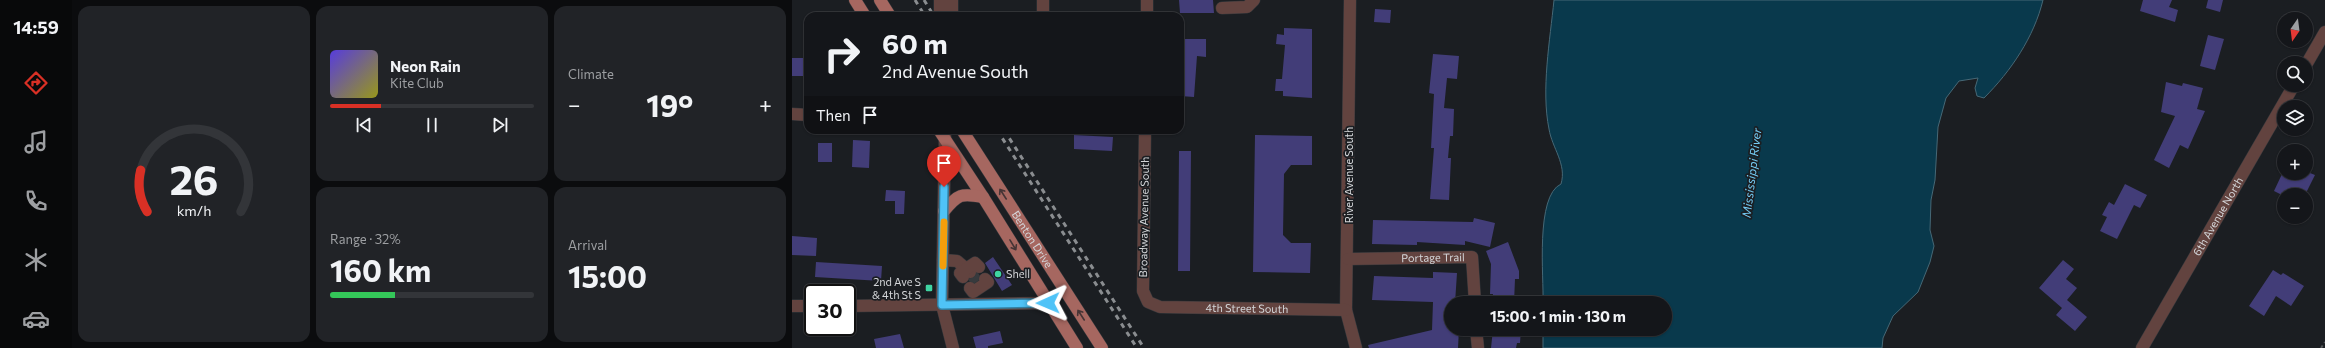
<!DOCTYPE html>
<meta charset="utf-8">
<style>
:root{--surface:#14161a;--page:#212327;--text:#f1f3f6;--muted:#9d9fa2;--line:#333539;--accent:#d93025}
body{margin:0;font-family:Commissioner,sans-serif;background:var(--page);color:var(--text);height:100vh;display:flex;flex-direction:column;font-size:15px;white-space:nowrap}
*{box-sizing:border-box;margin:0}
p{font-size:13px;color:var(--muted)}
.icon{flex:none;width:22px;height:22px;fill:none;stroke:currentColor;stroke-width:2;stroke-linecap:round;stroke-linejoin:round}
.map{position:relative;flex:1;overflow:hidden}
.panel{display:flex;flex-direction:column;gap:6px;padding:6px;background:#0b0c0e;width:720px}
.panel>*{flex:none}
.guide{position:absolute;left:12px;top:12px;width:380px;height:122px;border-radius:12px;box-shadow:0 1px 3px #0004,0 0 0 1px var(--line);background:#14161a;color:var(--text);overflow:hidden}
.needle{width:26px;rotate:194deg}
.tools{position:absolute;left:1485px;top:12px;display:grid;gap:8px}
.tools a{display:grid;place-items:center;width:36px;height:36px;border-radius:50%;background:var(--surface);box-shadow:0 1px 3px #0004,0 0 0 1px var(--line);font-size:20px}
.speed{position:absolute;left:12px;top:284px;display:flex;gap:8px;font-size:20px;font-weight:700;text-align:center}
.speed>*{display:grid;place-content:center;width:52px;height:52px;border-radius:50%;background:var(--surface);box-shadow:0 1px 3px #0004,0 0 0 1px var(--line);line-height:1}
.speed .limit{border:2px solid #111;border-radius:6px;background:#fff;color:#111}
.pin{position:absolute;display:grid;place-items:center;width:34px;height:34px;color:#fff;margin:-41px -17px;border-radius:50% 50% 50% 0;rotate:-45deg;box-shadow:0 0 4px #0007}
.pin .icon{rotate:45deg}
.me{position:absolute;width:44px;margin:-22px;rotate:269deg;stroke-linejoin:round;filter:drop-shadow(0 0 3px #0008)}
.turn{display:flex;align-items:center;gap:14px;height:84px;padding:0 12px;font-size:18px}
.turn .icon{width:52px;height:52px;stroke-width:2.5}
.turn b{display:block;font-size:28px;line-height:34px}
.then{display:flex;align-items:center;height:38px;padding:0 12px;background:#0003;gap:8px;font-size:15px}
.big{font-size:30px;font-weight:700;line-height:1.1}
.panel .card{flex:1;display:flex;flex-direction:column;justify-content:center;gap:6px;min-width:0;padding:0 14px;border-radius:12px;background:var(--page)}
.panel .dial{align-items:center;gap:0}
.dial svg{height:104px;overflow:visible;fill:none;stroke:var(--line);stroke-width:7;stroke-linecap:round;text-anchor:middle}
.dial text{fill:var(--text);stroke:none}
.song{display:flex;align-items:center;gap:12px}
.cover{width:48px;height:48px;border-radius:6px;background:linear-gradient(135deg,hsl(250 70% 55%),hsl(60 70% 35%))}
.played{height:4px;border-radius:2px;background:linear-gradient(90deg,var(--accent) 25%,var(--line) 25%)}
.keys{display:flex;justify-content:space-around;direction:ltr}
.heat{display:flex;justify-content:space-between;align-items:center;font-size:22px;direction:ltr}
.charge{height:6px;border-radius:3px;background:linear-gradient(90deg,#34c759 32%,var(--line) 0)}
.panel .tiles{flex:1;display:grid;gap:6px;grid-template-columns:repeat(3,1fr)}
.card:first-child{grid-row:span 2}
.trip{position:absolute;left:652px;top:296px;width:228px;height:40px;border-radius:20px;background:var(--surface);box-shadow:0 1px 3px #0004,0 0 0 1px var(--line);font-weight:700;line-height:40px;text-align:center}
main{display:flex;flex:1;min-height:0}
.dock{display:flex;flex-direction:column;width:72px;justify-content:space-around;align-items:center;background:#08090a;color:var(--muted)}
.dock .icon{width:28px;height:28px}
.dock .current{color:var(--accent)}
.dock b{font-size:18px;color:var(--text)}
.map>svg:first-child{display:block}
</style>
<main>
<nav class="dock">
<b>14:59</b>
<svg class="icon current" aria-label="directions" viewBox="0 0 24 24"><path d="M12 3l9 9-9 9-9-9zM9 14v-3h6M13 9l2 2-2 2"/></svg>
<svg class="icon" aria-label="music" viewBox="0 0 24 24"><path d="M9 18V5l10-2v13"/><circle cx="6" cy="18" r="3"/><circle cx="16" cy="16" r="3"/></svg>
<svg class="icon" aria-label="phone" viewBox="0 0 24 24"><path d="M5 4h4l2 5-3 2q2 4 5 5l2-3 5 2v4C11 20 4 13 5 4z"/></svg>
<svg class="icon" aria-label="climate" viewBox="0 0 24 24"><path d="M12 3v18M4 7l16 10M4 17L20 7"/></svg>
<svg class="icon" aria-label="car" viewBox="0 0 24 24"><path d="M5 17H2v-5l4-1 3-4h7l3 4 3 1v5h-3M9 17h6M6 11h13"/><circle cx="7" cy="17" r="2"/><circle cx="17" cy="17" r="2"/></svg>
</nav>
<section class="panel">
<div class="tiles">
<div class="card dial"><svg viewBox="0 0 100 80">
<path d="M14 69A42 42 0 1 1 86 69"/>
<path d="M14 69A42 42 0 0 1 9 37" stroke="#d93025"/>
<text x="50" y="56" font-size="32" font-weight="700">26</text>
<text x="50" y="72" font-size="11">km/h</text>
</svg></div>
<div class="card">
<div class="song"><i class="cover"></i><div><b>Neon Rain</b><p>Kite Club</p></div></div>
<div class="played"></div>
<div class="keys"><svg class="icon" aria-label="previous" viewBox="0 0 24 24"><path d="M18 5L8 12l10 7zM5 5v14"/></svg><svg class="icon" aria-label="pause" viewBox="0 0 24 24"><path d="M8 5v14M16 5v14"/></svg><svg class="icon" aria-label="next" viewBox="0 0 24 24"><path d="M6 5l10 7-10 7zM19 5v14"/></svg></div>
</div>
<div class="card"><p>Climate</p>
<div class="heat"><a>−</a><b class="big">19°</b><a>+</a></div>
</div>
<div class="card"><p>Range · 32%</p><b class="big">160 km</b><div class="charge"></div></div>
<div class="card"><p>Arrival</p><b class="big">15:00</b></div>
</div>
</section>
<div class="map">
<svg width="1533" height="348" viewBox="0 0 1533 348">
<rect width="100%" height="100%" fill="#1b1e22"/>
<path fill="#09394c" stroke="#466876" d="M762 0H1251C1242 37 1219 71 1192 98L1185 96 1183 88 1186 78 1167 81 1154 98 1146 127 1143 180 1139 200 1138 230 1142 246 1138 262 1126 292 1101 316 1091 338 1090 348H751V329H873V303H751C752 277 743 196 769 184 775 164 760 148 757 129 749 90 758 40 762 0Z"/>
<path fill="#423d78" d="M387 0H421L422 13H388Z
M1351 0H1380L1377 7 1386 10 1383 22 1348 11Z
M1416 0H1431L1428 12 1414 8Z
M583 9 599 10 598 23 582 22Z
M492 28 520 29V98L491 96V91H483L484 79H490L493 45 484 44 485 34 492 35Z
M1416 35 1432 39 1423 70 1408 66Z
M392 39H414V57L405 56 402 97 388 96Z
M641 54 667 56 665 79 655 78 652 108 662 109 661 136H658L656 158H659L657 200 638 199 642 148H639L642 94 637 93Z
M0 58H16V76H0Z
M1374 82 1390 86 1391 83 1411 88 1405 109 1413 111 1396 149 1388 145 1377 168 1362 160 1383 116 1369 112Z
M282 135 321 137 320 151 282 149Z
M463 135 520 136V165H499L492 174 491 235 499 243H519L518 273 461 272Z
M61 140 78 141 77 168 60 167Z
M26 143H40V162H26Z
M387 151H399L398 271H386Z
M1501 173H1518L1523 175 1513 195H1507L1498 191 1496 195H1490L1482 191 1490 174 1498 178Z
M1333 184 1355 195 1348 208 1342 205 1325 239 1308 231 1315 217 1310 215 1317 202 1322 205Z
M94 190 113 191 112 214H103V201H93Z
M682 218 703 223 698 247 673 241V245L625 242V245L580 244 581 220 681 222Z
M0 236 25 238 24 256 0 255Z
M716 242 727 271V279H723L722 303H700L701 294H698L699 264 694 251Z
M201 257 220 285 210 291 193 263Z
M1271 260 1282 269 1274 279 1285 288 1275 300 1295 317 1283 331 1264 315 1270 308 1247 288Z
M24 262 90 266 89 281 23 277Z
M1481 270 1489 275 1491 273 1512 286 1499 306 1484 296 1472 316 1457 306Z
M641 272 665 273 663 303H659V329H667L666 348H577L576 345 640 330 641 302 580 300 582 276 641 278Z
M701 329H729L728 343H725L724 348H699Z
M208 331 211 343 196 346V348H184L181 337Z
M108 334 112 348H84L82 339Z"/>
<g fill="none" stroke-linecap="round" stroke-linejoin="round">
<path stroke="#373a3d" stroke-width="12" stroke-dasharray="12 6" stroke-linecap="butt" d="M178 272 186 283"/>
<defs>
<g id="minor">
<path d="M251 0V16"/>
<path d="M558 0 554 310 564 348"/>
<path d="M430 8 455 7 462 0"/>
<path d="M148 16V0"/>
<path d="M160 16V0"/>
<path d="M355 16V0"/>
<path d="M1514 65 1533 32"/>
<path d="M0 114 16 115"/>
<path id="s1" d="M353 130 351 291 356 302 368 307 554 310"/>
<path d="M153 135 150 305 161 348"/>
<path id="s2" d="M556 259 680 257 683 303"/>
<path d="M151 260 165 261 178 272"/>
<path d="M171 277 168 273 183 263 187 267"/>
<path d="M178 288 181 292 196 282 193 279"/>
<path d="M0 306H21"/>
<path d="M55 306 256 303"/>
<path d="M684 329 686 348"/>
<path id="s3" d="M1350 348 1502 85"/>
</g>
<g id="major">
<path d="M63 0 73 16"/>
<path d="M88 0 98 16"/>
<path d="M147 130 191 197 285 348"/>
<path id="s4" d="M170 130 310 348"/>
<path d="M152 211C166 194 169 193 191 197"/>
</g>
</defs>
<use href="#minor" stroke="#35383c" stroke-width="13"/>
<use href="#major" stroke="#35383c" stroke-width="13"/>
<path stroke="#575a5d" stroke-width="2" stroke-dasharray="3 3" stroke-linecap="butt" d="M1529 348 1533 342"/>
<use href="#minor" stroke="#62433f" stroke-width="12"/>
<use href="#major" stroke="#a66760" stroke-width="12"/>
<path stroke="#8a8d90" stroke-width="3" stroke-dasharray="5 5" stroke-linecap="butt" d="M123 0 133 16
M132 0 142 16
M205 130 345 348
M212 130 352 348"/>
</g>
<defs><path id="oneway-shaft" d="M-6 0H5M1.5-3L5.5 0L1.5 3" fill="none" stroke-width="1.6" stroke-linecap="round" stroke-linejoin="round"/></defs>
<g stroke="#453435">
<use href="#oneway-shaft" transform="translate(211 194) rotate(-123)"/>
<use href="#oneway-shaft" transform="translate(221 245) rotate(59)"/>
<use href="#oneway-shaft" transform="translate(289 315) rotate(-123)"/>
</g>
<g fill="none" stroke-linecap="round" stroke-linejoin="round">
<defs>
<path id="route" d="M152 187 150 305 256 303"/>
</defs>
<use href="#route" stroke="#337fa1" stroke-width="10"/>
<use href="#route" stroke="#4fc3f7" stroke-width="7"/>
<path stroke="#f59e0b" stroke-width="7" d="M151 266 152 222"/>
</g>
<g fill="#3fd4a2" stroke="#1b1e22" stroke-width="1.5">
<circle cx="206" cy="274" r="4"/>
<rect x="133" y="284" width="8" height="8" rx="2"/>
</g>
<g text-anchor="middle" stroke-width="3.5" stroke-linejoin="round" paint-order="stroke">
<g font-size="11" fill="#d4d6d9" stroke="#1b1e22">
<text transform="translate(557 175) rotate(-90)" y="4">River Avenue South</text>
<text dy="4" stroke="none"><textPath href="#s3" startOffset="152">6th Avenue North</textPath></text>
<text transform="translate(352 217) rotate(-89)" y="4">Broadway Avenue South</text>
<text dy="4" stroke="none"><textPath href="#s4" startOffset="130">Benton Drive</textPath></text>
<text dy="4" stroke="none"><textPath href="#s2" startOffset="85">Portage Trail</textPath></text>
<text dy="4" stroke="none"><textPath href="#s1" startOffset="273">4th Street South</textPath></text>
</g>
<g font-size="11" fill="#d4d6d9" stroke="#1b1e22" text-anchor="start">
<text x="214" y="278">Shell</text>
<text x="129" y="286" text-anchor="end">2nd Ave S<tspan x="129" dy="13">&amp; 4th St S</tspan></text>
</g>
<g font-size="12" font-style="italic" fill="#74cbf4" stroke="#1b1e22">
<text transform="translate(960 173) rotate(-83)" y="4">Mississippi River</text>
</g>
</g>
</svg>
<div class="tools">
<a><svg class="needle" viewBox="-14 -14 28 28"><path d="M0-13l5 13h-10z" fill="#e53935"/><path d="M0 13l5-13h-10z" fill="#9d9fa2"/></svg></a>
<a><svg class="icon" aria-label="search" viewBox="0 0 24 24"><circle cx="10" cy="10" r="6"/><path d="M15 15l6 6"/></svg></a>
<a><svg class="icon" aria-label="layers" viewBox="0 0 24 24"><path d="M12 4l9 5-9 5-9-5zM3 14l9 5 9-5"/></svg></a>
<a>+</a>
<a>−</a>
</div>
<div class="speed"><div class="limit">30</div></div>
<div class="pin" style="left:152px;top:187px;background:#d93025"><svg class="icon" aria-label="arrive" viewBox="0 0 24 24"><path d="M6 21V4h12l-3 4 3 4H6"/></svg></div>
<svg class="me" style="left:256px;top:303px" viewBox="-20 -20 40 40"><path d="M0-17L14 15 0 8-14 15z" fill="#4fc3f7" stroke="#fff" stroke-width="4"/></svg>
<div class="trip">15:00 · 1 min · 130 m</div>
<div class="guide">
<div class="turn"><svg class="icon" aria-label="right" viewBox="0 0 24 24"><path d="M7 20v-9h11M14 6l5 5-5 5"/></svg><div><b>60 m</b>2nd Avenue South</div></div>
<div class="then">Then<svg class="icon" aria-label="arrive" viewBox="0 0 24 24"><path d="M6 21V4h12l-3 4 3 4H6"/></svg></div>
</div>
</div>
</main>
